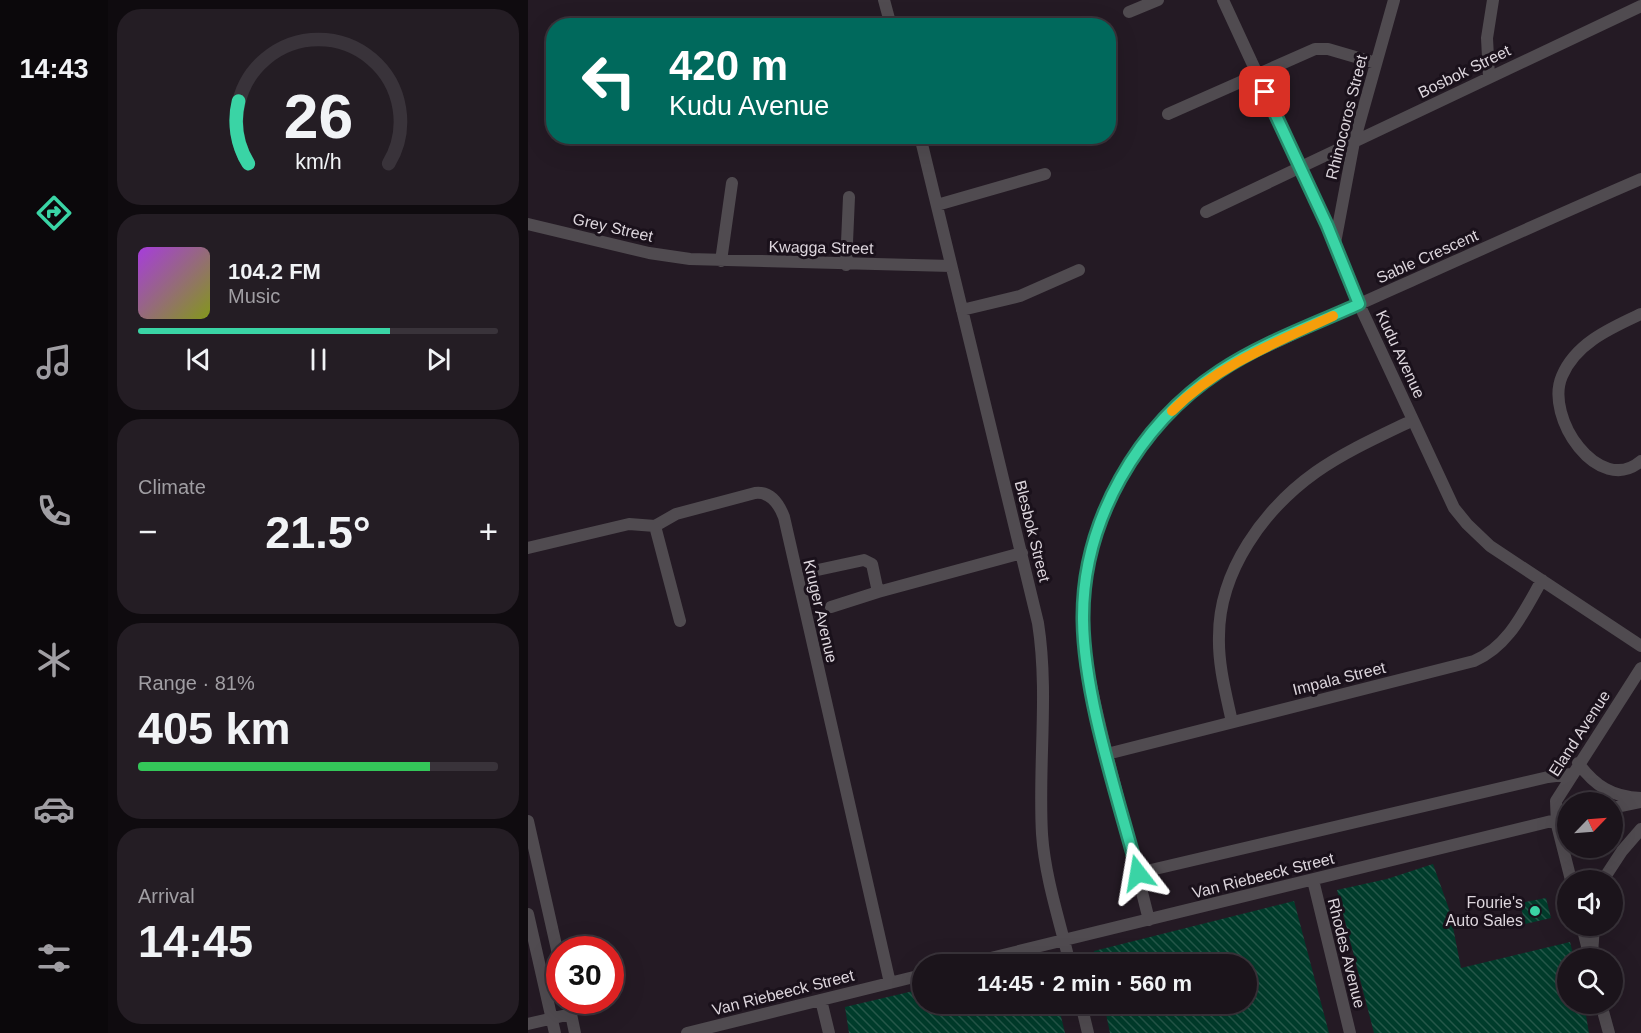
<!DOCTYPE html>
<meta charset="utf-8">
<style>
:root{--surface:#1b141b;--page:#241d24;--text:#f1f3f6;--muted:#a09ea3;--line:#39333a;--accent:#3ad4a5}
body{margin:0;font-family:Helvetica,sans-serif;background:var(--page);color:var(--text);height:100vh;display:flex;flex-direction:column;font-size:22px;white-space:nowrap}
*{box-sizing:border-box;margin:0}
p{font-size:20px;color:var(--muted)}
.icon{flex:none;width:33px;height:33px;fill:none;stroke:currentColor;stroke-width:2;stroke-linecap:round;stroke-linejoin:round}
.map{position:relative;flex:1;overflow:hidden}
.drawer{display:flex;flex-direction:column;gap:9px;padding:9px;background:#0f0b0f;width:420px}
.drawer>*{flex:none}
.banner{position:absolute;left:18px;top:18px;width:570px;height:126px;border-radius:24px;box-shadow:0 6px 24px #0002,0 0 0 2px var(--line);background:#00695c;color:#fff;overflow:hidden}
.needle{width:39px;rotate:65deg}
.tools{position:absolute;left:1029px;top:792px;display:grid;gap:12px}
.tools a{display:grid;place-items:center;width:66px;height:66px;border-radius:50%;background:var(--surface);box-shadow:0 6px 24px #0002,0 0 0 2px var(--line);font-size:30px}
.speed{position:absolute;left:18px;top:936px;display:flex;gap:12px;font-size:30px;font-weight:700;text-align:center}
.speed>*{display:grid;place-content:center;width:78px;height:78px;border-radius:50%;background:var(--surface);box-shadow:0 6px 24px #0002,0 0 0 2px var(--line);line-height:1}
.speed .limit{border:9px solid #d22;background:#fff;color:#111}
.pin{position:absolute;display:grid;place-items:center;width:51px;height:51px;color:#fff;margin:-26px;border-radius:12px;box-shadow:0 3px 9px #0006}
.me{position:absolute;width:66px;margin:-33px;rotate:346deg;stroke-linejoin:round;filter:drop-shadow(0 0 4px #0008)}
.turn{display:flex;align-items:center;gap:21px;height:126px;padding:0 24px;font-size:27px}
.turn .icon{width:78px;height:78px;stroke-width:2.5}
.turn b{display:block;font-size:42px;line-height:51px}
.big{font-size:45px;font-weight:700;line-height:1.1}
.drawer .card{flex:1;display:flex;flex-direction:column;justify-content:center;gap:9px;min-width:0;padding:0 21px;border-radius:24px;background:var(--page)}
.drawer .dial{align-items:center;gap:0}
.dial svg{height:156px;overflow:visible;fill:none;stroke:var(--line);stroke-width:7;stroke-linecap:round;text-anchor:middle}
.dial text{fill:var(--text);stroke:none}
.song{display:flex;align-items:center;gap:18px}
.cover{width:72px;height:72px;border-radius:9px;background:linear-gradient(135deg,hsl(280 70% 55%),hsl(70 70% 35%))}
.played{height:6px;border-radius:3px;background:linear-gradient(90deg,var(--accent) 70%,var(--line) 70%)}
.keys{display:flex;justify-content:space-around;direction:ltr}
.heat{display:flex;justify-content:space-between;align-items:center;font-size:33px;direction:ltr}
.charge{height:9px;border-radius:4px;background:linear-gradient(90deg,#34c759 81%,var(--line) 0)}
.trip{position:absolute;left:384px;top:954px;width:345px;height:60px;border-radius:30px;background:var(--surface);box-shadow:0 6px 24px #0002,0 0 0 2px var(--line);font-weight:700;line-height:60px;text-align:center}
main{display:flex;flex:1;min-height:0}
.dock{display:flex;flex-direction:column;width:108px;justify-content:space-around;align-items:center;background:#0b080b;color:var(--muted)}
.dock .icon{width:42px;height:42px}
.dock .on{color:var(--accent)}
.dock b{font-size:27px;color:var(--text)}
.map>svg:first-child{display:block}
</style>
<main>
<nav class="dock">
<b>14:43</b>
<svg class="icon on" aria-label="directions" viewBox="0 0 24 24"><path d="M12 3l9 9-9 9-9-9zM9 14v-3h6M13 9l2 2-2 2"/></svg>
<svg class="icon" aria-label="music" viewBox="0 0 24 24"><path d="M9 18V5l10-2v13"/><circle cx="6" cy="18" r="3"/><circle cx="16" cy="16" r="3"/></svg>
<svg class="icon" aria-label="phone" viewBox="0 0 24 24"><path d="M5 4h4l2 5-3 2q2 4 5 5l2-3 5 2v4C11 20 4 13 5 4z"/></svg>
<svg class="icon" aria-label="climate" viewBox="0 0 24 24"><path d="M12 3v18M4 7l16 10M4 17L20 7"/></svg>
<svg class="icon" aria-label="car" viewBox="0 0 24 24"><path d="M5 17H2v-5l4-1 3-4h7l3 4 3 1v5h-3M9 17h6M6 11h13"/><circle cx="7" cy="17" r="2"/><circle cx="17" cy="17" r="2"/></svg>
<svg class="icon" aria-label="filters" viewBox="0 0 24 24"><path d="M4 7h16M4 17h16"/><circle cx="9" cy="7" r="2"/><circle cx="15" cy="17" r="2"/></svg>
</nav>
<section class="drawer">
<div class="card dial"><svg viewBox="0 0 100 80">
<path d="M14 69A42 42 0 1 1 86 69"/>
<path d="M14 69A42 42 0 0 1 9 37" stroke="#3ad4a5"/>
<text x="50" y="56" font-size="32" font-weight="700">26</text>
<text x="50" y="72" font-size="11">km/h</text>
</svg></div>
<div class="card">
<div class="song"><i class="cover"></i><div><b>104.2 FM</b><p>Music</p></div></div>
<div class="played"></div>
<div class="keys"><svg class="icon" aria-label="previous" viewBox="0 0 24 24"><path d="M18 5L8 12l10 7zM5 5v14"/></svg><svg class="icon" aria-label="pause" viewBox="0 0 24 24"><path d="M8 5v14M16 5v14"/></svg><svg class="icon" aria-label="next" viewBox="0 0 24 24"><path d="M6 5l10 7-10 7zM19 5v14"/></svg></div>
</div>
<div class="card"><p>Climate</p>
<div class="heat"><a>−</a><b class="big">21.5°</b><a>+</a></div>
</div>
<div class="card"><p>Range · 81%</p><b class="big">405 km</b><div class="charge"></div></div>
<div class="card"><p>Arrival</p><b class="big">14:45</b></div>
</section>
<div class="map">
<svg width="1113" height="1033" viewBox="0 0 1113 1033">
<defs>
<pattern id="building-back-hatch" width="6" height="6" patternUnits="userSpaceOnUse" patternTransform="scale(1.5)"><rect width="6" height="6" fill="#003c2b"/><path d="M-1 5l2 2M0 0l6 6M5-1l2 2" fill="none" stroke="#255749"/></pattern>
</defs>
<rect width="100%" height="100%" fill="#241a24"/>
<path fill="url(#building-back-hatch)" d="M905 864 922 912 933 968 1042 942 1046 958H1040V1004H1056L1061 1033H846L809 890 859 879Z
M1018 898 1023 918 997 924 992 903Z
M766 901 801 1033H582L576 1004H718V964H568L566 951Z
M394 989V1004H530L537 1033H321L317 1007Z"/>
<g fill="none" stroke-linecap="round" stroke-linejoin="round">
<path stroke="#504b50" stroke-width="12" d="M356 0 363 26
M695 0 799 225 831 304 926 508 939 524 962 546 1113 646
M601 12 630 0
M961 77 959 38 965 0
M640 114 787 49H800L848 63
M392 136 510 623C521 693 510 764 514 834 517 878 532 922 542 964
M409 205 517 174
M678 212 1113 6
M0 224 121 253 162 259 423 266
M807 243 826 142 866 0
M193 261 204 183
M318 265 321 197
M434 310 492 296 551 270
M1113 314C1083 328 1048 343 1034 376 1016 417 1071 497 1113 461
M127 526 152 621
M0 548 101 524 127 526 148 514 227 493C243 491 251 504 256 517L362 983
M285 571 336 560 344 564 350 592
M303 607 350 592 494 553
M704 722C698 694 690 665 691 636 691 571 736 509 788 472 818 451 852 436 885 420
M579 754 946 661C981 646 996 611 1014 580
M1050 763C1067 786 1084 797 1113 798
M1084 808 1112 802
M0 821 32 963
M610 873 1020 777 1043 774
M785 880 822 1033
M1043 880 1029 825 1028 801 1113 668
M1075 880 1094 851 1113 829
M0 914 27 1033
M621 920C606 859 590 799 575 738 566 699 555 658 555 617 555 519 612 422 694 370 715 356 738 347 761 336 801 318 842 299 883 281 959 247 1036 212 1113 179
M1054 926 1062 958
M1064 954 1066 926
M438 964 1040 817
M40 1000 47 1033
M293 1000 301 1033
M553 1004 560 1033
M1073 1004 1081 1033
M0 1024 43 1014
M159 1033 394 975"/>
</g>
<g fill="none" stroke-linecap="round" stroke-linejoin="round">
<defs>
<path id="route" d="M610 873C590 797 556 698 555 620 554 521 610 425 692 371 734 343 785 325 831 304L799 225 737 92"/>
</defs>
<use href="#route" stroke="#268a6b" stroke-width="15"/>
<use href="#route" stroke="#3ad4a5" stroke-width="10"/>
<path stroke="#f59e0b" stroke-width="10" d="M644 411C690 365 747 343 805 316"/>
</g>
<circle fill="#3ad4a5" stroke="#1a111b" stroke-width="2" cx="1007" cy="911" r="6"/>
<g text-anchor="middle" stroke-width="6" stroke-linejoin="round" paint-order="stroke">
<g font-size="16" fill="#ddd6dd" stroke="#1a111b">
<text transform="translate(936 71) rotate(-26)" y="6">Bosbok Street</text>
<text transform="translate(818 117) rotate(-76)" y="6">Rhinocoros Street</text>
<text transform="translate(85 227) rotate(13)" y="6">Grey Street</text>
<text transform="translate(293 247) rotate(1)" y="6">Kwagga Street</text>
<text transform="translate(899 256) rotate(-24)" y="6">Sable Crescent</text>
<text transform="translate(873 354) rotate(65)" y="6">Kudu Avenue</text>
<text transform="translate(505 531) rotate(76)" y="6">Blesbok Street</text>
<text transform="translate(293 611) rotate(77)" y="6">Kruger Avenue</text>
<text transform="translate(811 678) rotate(-14)" y="6">Impala Street</text>
<text transform="translate(1051 733) rotate(-57)" y="6">Eland Avenue</text>
<text transform="translate(735 875) rotate(-14)" y="6">Van Riebeeck Street</text>
<text transform="translate(819 953) rotate(76)" y="6">Rhodes Avenue</text>
<text transform="translate(255 992) rotate(-14)" y="6">Van Riebeeck Street</text>
</g>
<g font-size="16" fill="#ddd6dd" stroke="#1a111b" text-anchor="end">
<text x="995" y="908">Fourie's<tspan x="995" dy="18">Auto Sales</tspan></text>
</g>
</g>
</svg>
<div class="tools">
<a><svg class="needle" viewBox="-14 -14 28 28"><path d="M0-13l5 13h-10z" fill="#e53935"/><path d="M0 13l5-13h-10z" fill="#a09ea3"/></svg></a>
<a><svg class="icon" aria-label="sound" viewBox="0 0 24 24"><path d="M4 9h4l5-4v14l-5-4H4zM17 9q2 3 0 6"/></svg></a>
<a><svg class="icon" aria-label="search" viewBox="0 0 24 24"><circle cx="10" cy="10" r="6"/><path d="M15 15l6 6"/></svg></a>
</div>
<div class="speed"><div class="limit">30</div></div>
<div class="pin" style="left:737px;top:92px;background:#d93025"><svg class="icon" aria-label="arrive" viewBox="0 0 24 24"><path d="M6 21V4h12l-3 4 3 4H6"/></svg></div>
<svg class="me" style="left:610px;top:873px" viewBox="-20 -20 40 40"><path d="M0-17L14 15 0 8-14 15z" fill="#3ad4a5" stroke="#fff" stroke-width="4"/></svg>
<div class="trip">14:45 · 2 min · 560 m</div>
<div class="banner">
<div class="turn"><svg class="icon" aria-label="left" viewBox="0 0 24 24"><path d="M17 20v-9H6M10 6l-5 5 5 5"/></svg><div><b>420 m</b>Kudu Avenue</div></div>
</div>
</div>
</main>
